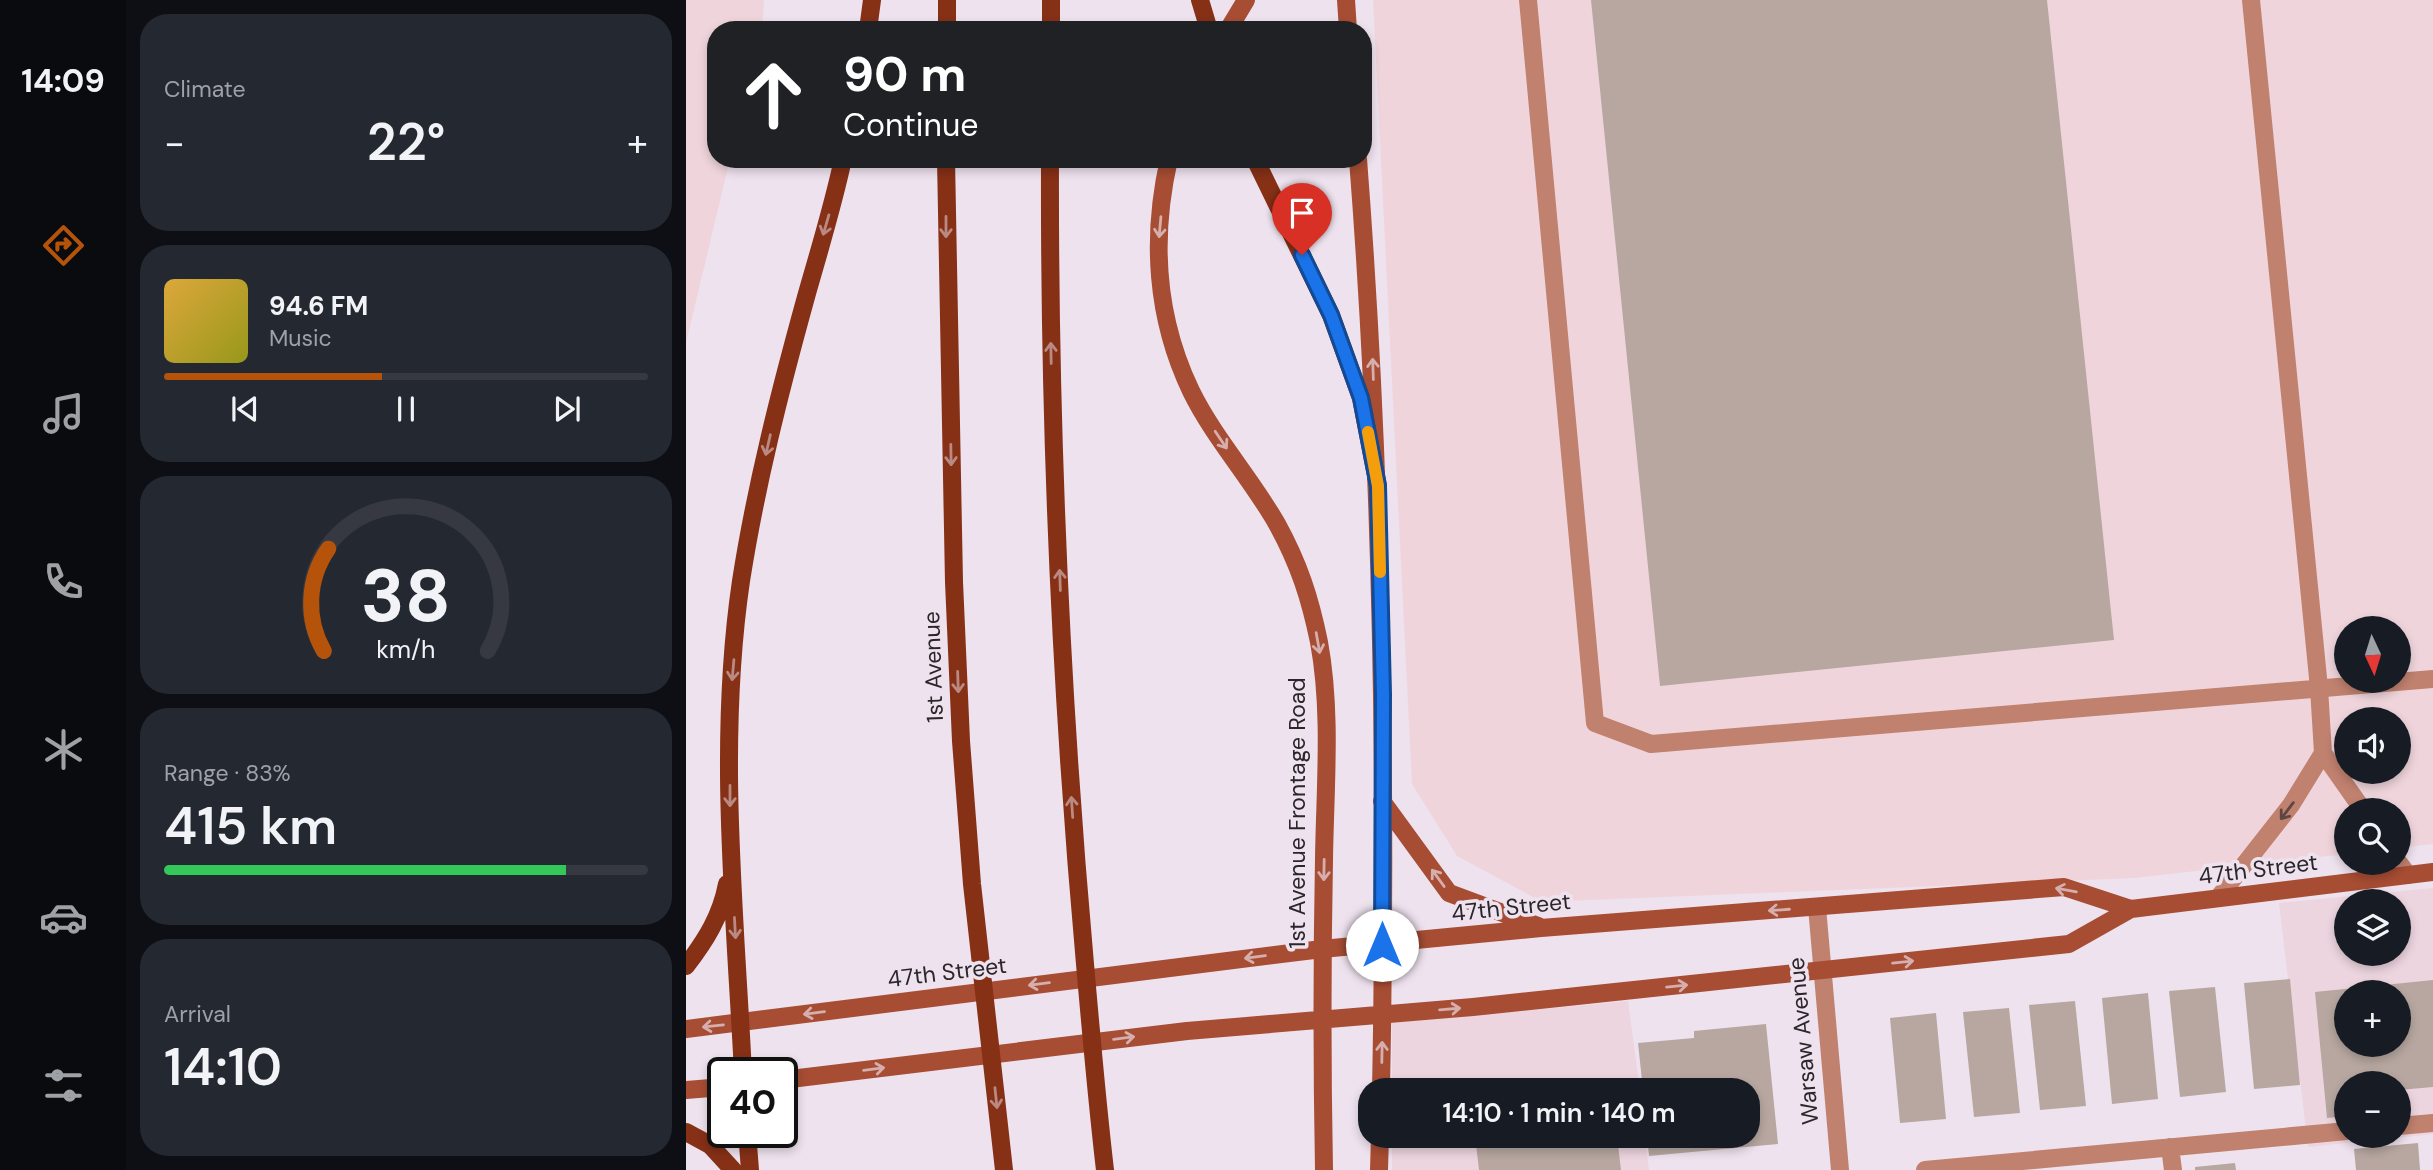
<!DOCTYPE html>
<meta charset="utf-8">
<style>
:root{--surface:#171b24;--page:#242831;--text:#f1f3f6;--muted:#9ea1a6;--line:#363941;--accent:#b45309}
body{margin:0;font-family:"DM Sans",sans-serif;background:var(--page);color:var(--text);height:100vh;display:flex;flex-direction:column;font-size:26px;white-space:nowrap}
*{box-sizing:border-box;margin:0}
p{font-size:23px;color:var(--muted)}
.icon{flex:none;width:38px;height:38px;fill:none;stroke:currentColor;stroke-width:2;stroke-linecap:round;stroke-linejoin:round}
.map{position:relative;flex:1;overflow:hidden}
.drawer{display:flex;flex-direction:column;gap:14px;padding:14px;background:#0d0f14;width:560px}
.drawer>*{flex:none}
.top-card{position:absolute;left:21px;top:21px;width:665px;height:147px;border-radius:28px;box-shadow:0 4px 10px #0003;background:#202124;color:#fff;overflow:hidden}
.needle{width:46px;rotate:176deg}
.controls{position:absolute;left:1648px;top:616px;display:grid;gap:14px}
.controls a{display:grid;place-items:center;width:77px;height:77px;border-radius:50%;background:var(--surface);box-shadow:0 4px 10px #0003;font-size:35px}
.speed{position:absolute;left:21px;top:1057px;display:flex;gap:14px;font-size:35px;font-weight:700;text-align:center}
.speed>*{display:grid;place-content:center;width:91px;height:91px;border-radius:50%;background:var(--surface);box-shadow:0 4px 10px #0003;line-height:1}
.speed .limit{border:4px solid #111;border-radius:10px;background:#fff;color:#111}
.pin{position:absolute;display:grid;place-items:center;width:60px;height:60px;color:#fff;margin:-72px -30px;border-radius:50% 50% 50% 0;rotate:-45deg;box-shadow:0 0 7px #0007}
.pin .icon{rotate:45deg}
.me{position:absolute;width:77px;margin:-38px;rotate:0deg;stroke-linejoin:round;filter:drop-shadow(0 0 5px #0008)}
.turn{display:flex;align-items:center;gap:24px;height:147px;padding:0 21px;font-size:32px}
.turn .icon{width:91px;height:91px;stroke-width:2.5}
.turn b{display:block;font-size:49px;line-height:60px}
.big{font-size:52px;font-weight:600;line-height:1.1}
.drawer .widget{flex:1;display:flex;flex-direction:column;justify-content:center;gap:10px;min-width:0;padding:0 24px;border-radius:28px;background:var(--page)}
.drawer .dial{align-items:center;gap:0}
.dial svg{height:182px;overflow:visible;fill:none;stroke:var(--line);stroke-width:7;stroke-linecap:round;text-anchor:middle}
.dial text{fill:var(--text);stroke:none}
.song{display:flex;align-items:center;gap:21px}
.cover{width:84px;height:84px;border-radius:10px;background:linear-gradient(135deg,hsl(40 70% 55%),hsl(60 70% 35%))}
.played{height:7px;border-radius:4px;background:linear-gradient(90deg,var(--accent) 45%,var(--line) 45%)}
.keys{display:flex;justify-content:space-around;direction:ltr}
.heat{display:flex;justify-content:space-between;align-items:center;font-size:38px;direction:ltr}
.charge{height:10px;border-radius:5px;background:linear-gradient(90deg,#34c759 83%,var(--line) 0)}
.trip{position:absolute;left:672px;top:1078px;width:402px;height:70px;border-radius:28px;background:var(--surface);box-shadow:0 4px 10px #0003;font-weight:600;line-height:70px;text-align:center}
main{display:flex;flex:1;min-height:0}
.tab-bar{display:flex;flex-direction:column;width:126px;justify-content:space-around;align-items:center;background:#090b0e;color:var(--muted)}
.tab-bar .icon{width:49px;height:49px}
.tab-bar .current{color:var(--accent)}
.tab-bar b{font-size:32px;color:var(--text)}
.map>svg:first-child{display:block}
</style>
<main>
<nav class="tab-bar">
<b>14:09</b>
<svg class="icon current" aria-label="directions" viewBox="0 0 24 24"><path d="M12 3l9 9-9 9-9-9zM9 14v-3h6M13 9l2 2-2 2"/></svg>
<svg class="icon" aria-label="music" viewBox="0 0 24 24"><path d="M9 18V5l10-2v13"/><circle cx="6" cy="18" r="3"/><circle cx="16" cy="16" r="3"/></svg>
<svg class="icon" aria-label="phone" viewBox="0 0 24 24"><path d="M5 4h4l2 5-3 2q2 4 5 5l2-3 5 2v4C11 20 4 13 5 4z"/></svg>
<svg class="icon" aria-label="climate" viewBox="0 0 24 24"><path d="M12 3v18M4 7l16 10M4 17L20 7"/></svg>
<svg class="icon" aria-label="car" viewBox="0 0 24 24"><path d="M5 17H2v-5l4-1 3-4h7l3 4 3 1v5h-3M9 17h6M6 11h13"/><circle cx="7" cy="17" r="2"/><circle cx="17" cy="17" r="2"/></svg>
<svg class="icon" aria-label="filters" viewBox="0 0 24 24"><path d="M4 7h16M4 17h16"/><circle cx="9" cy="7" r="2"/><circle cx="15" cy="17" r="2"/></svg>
</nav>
<section class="drawer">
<div class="widget"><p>Climate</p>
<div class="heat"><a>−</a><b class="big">22°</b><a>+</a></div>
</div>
<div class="widget">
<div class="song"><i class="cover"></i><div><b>94.6 FM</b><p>Music</p></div></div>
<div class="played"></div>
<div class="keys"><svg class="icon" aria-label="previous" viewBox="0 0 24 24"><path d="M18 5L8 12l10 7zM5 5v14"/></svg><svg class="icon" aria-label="pause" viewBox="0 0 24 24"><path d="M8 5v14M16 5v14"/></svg><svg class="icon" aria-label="next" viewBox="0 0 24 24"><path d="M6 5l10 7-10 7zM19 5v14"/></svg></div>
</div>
<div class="widget dial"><svg viewBox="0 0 100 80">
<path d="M14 69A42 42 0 1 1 86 69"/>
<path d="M14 69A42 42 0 0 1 16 24" stroke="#b45309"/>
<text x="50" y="56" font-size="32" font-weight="700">38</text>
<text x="50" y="72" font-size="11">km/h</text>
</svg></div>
<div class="widget"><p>Range · 83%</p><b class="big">415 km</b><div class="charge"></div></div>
<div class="widget"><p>Arrival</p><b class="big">14:10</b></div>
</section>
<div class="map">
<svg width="1747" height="1170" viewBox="0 0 1747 1170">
<rect width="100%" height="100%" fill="#eee2ee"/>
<path fill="#edd5df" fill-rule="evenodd" d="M1747 888V1134L1622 1147 1593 903ZM1661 901H1713V954H1661ZM1661 992H1713V1045H1661ZM1661 1083H1713V1136H1661Z
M942 1001 954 1090H706V1023Z
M706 1136H959L963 1170H706Z"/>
<path fill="#efd5db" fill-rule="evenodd" d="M0 0H78L76 30H30V159H44L0 343Z
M687 0H1747V844L1713 848V810H1661V854L1448 878 856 902 771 856 726 784ZM1661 628H1713V681H1661ZM1661 719H1713V772H1661Z"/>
<path fill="#b7a7a0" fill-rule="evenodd" d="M905 0H1361L1428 640 974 686Z
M1604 979 1614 1085 1568 1089 1558 983Z
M1747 980V1087L1713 1090V1083H1661V1116L1641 1118 1629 992ZM1661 992H1713V1045H1661Z
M1529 987 1540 1092 1494 1097 1483 991Z
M1462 993 1472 1099 1426 1104 1416 998Z
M1389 1001 1400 1106 1354 1110 1343 1005Z
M1323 1008 1334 1113 1288 1117 1277 1012Z
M1250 1013 1260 1119 1214 1123 1204 1018Z
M1080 1024 1092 1144 963 1156 961 1136H1062V1090H957L952 1043 1008 1038V1031Z
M806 1136H931L935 1170H793L790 1144 807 1143Z
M1732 1143 1734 1170H1670L1668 1149Z
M1549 1163 1550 1170H1509V1167Z"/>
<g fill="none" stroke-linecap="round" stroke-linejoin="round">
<path stroke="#c0816f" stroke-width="18" d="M842 0 909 723 965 744 1747 679
M1565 0 1633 688 1637 753 1677 810
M1713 863 1722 875
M1532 898 1605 805 1637 753
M1713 1126 1747 1123
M1484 1147 1487 1170
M1239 1170 1661 1131"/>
<path stroke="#c0816f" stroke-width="18" d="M1131 907 1154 1170"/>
<path stroke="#a74d33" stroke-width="18" d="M660 0 662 30
M542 30 560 0
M483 159C465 238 470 318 505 391 528 438 565 478 591 524 613 564 624 598 633 642 646 712 639 788 638 859 636 962 636 1066 638 1170
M672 159C696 469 701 780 695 1090
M696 801 763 893 852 926
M0 1029 636 949 855 928 1378 887 1445 909
M96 1080 501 1031 787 1007 1383 944 1445 909 1747 872
M0 1090 37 1087
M693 1170 694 1136"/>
<path stroke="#863016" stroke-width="18" d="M514 0 523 30
M182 30 186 0
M261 30V0
M365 30V0
M260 159 268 582 275 741 286 884 318 1170
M364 159C363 428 375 697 399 964 405 1033 411 1102 419 1170
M569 159 645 315 675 398 692 486
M0 966C20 940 35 916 41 884
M57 1073C49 910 31 743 55 581 70 485 94 391 120 297 133 251 147 206 157 159
M0 1132 24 1145 47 1170
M61 1132 64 1170"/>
</g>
<defs><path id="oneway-shaft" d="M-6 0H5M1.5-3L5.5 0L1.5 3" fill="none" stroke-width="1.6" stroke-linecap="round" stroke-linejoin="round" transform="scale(1.75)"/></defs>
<g stroke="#ba8982">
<use href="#oneway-shaft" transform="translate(140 225) rotate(106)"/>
<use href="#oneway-shaft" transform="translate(260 227) rotate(90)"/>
<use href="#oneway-shaft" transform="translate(365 353) rotate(-91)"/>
<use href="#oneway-shaft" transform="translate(82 445) rotate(103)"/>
<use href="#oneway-shaft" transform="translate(265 455) rotate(89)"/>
<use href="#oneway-shaft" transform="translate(374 580) rotate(-92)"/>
<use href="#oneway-shaft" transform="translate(47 670) rotate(95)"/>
<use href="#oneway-shaft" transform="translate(272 682) rotate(88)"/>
<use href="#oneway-shaft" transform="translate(44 796) rotate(90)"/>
<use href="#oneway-shaft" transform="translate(386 807) rotate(-94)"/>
<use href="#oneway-shaft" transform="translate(49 928) rotate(87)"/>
<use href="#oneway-shaft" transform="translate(310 1098) rotate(84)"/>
</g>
<g stroke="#d5aead">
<use href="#oneway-shaft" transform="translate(474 227) rotate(95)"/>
<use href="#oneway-shaft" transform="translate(687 369) rotate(-92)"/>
<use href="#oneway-shaft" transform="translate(535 440) rotate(56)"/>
<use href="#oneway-shaft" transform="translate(632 643) rotate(80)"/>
<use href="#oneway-shaft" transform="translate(638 870) rotate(91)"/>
<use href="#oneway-shaft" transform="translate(752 878) rotate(-126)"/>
<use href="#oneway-shaft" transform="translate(1380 890) rotate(-170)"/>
<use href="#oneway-shaft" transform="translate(1093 910) rotate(176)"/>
<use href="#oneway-shaft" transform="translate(569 957) rotate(173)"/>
<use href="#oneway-shaft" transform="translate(1217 962) rotate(-6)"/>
<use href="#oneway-shaft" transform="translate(353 984) rotate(173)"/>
<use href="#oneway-shaft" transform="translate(991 986) rotate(-6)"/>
<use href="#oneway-shaft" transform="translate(764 1009) rotate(-5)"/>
<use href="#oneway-shaft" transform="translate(128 1013) rotate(173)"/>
<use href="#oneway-shaft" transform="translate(27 1026) rotate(174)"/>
<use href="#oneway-shaft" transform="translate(438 1038) rotate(-7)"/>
<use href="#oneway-shaft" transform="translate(696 1052) rotate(-89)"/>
<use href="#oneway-shaft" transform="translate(188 1069) rotate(-7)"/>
</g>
<use stroke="#5e4642" href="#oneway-shaft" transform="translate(1601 811) rotate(127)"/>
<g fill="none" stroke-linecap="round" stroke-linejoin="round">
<defs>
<path id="route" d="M616 255 645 315 675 398 692 486 697 694 696 945"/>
</defs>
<use href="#route" stroke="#114b97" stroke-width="18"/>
<use href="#route" stroke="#1a73e8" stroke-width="12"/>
<path stroke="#f59e0b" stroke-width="12" d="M682 432 692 486 694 572"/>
</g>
<g text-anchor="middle" stroke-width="7" stroke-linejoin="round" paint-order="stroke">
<g font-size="23" fill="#2a262a" stroke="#eee2ee">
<text transform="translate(247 667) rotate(-92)" y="8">1st Avenue</text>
<text transform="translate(611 813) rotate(-90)" y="8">1st Avenue Frontage Road</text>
<text transform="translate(1572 869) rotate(-7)" y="8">47th Street</text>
<text transform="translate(825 907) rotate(-6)" y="8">47th Street</text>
<text transform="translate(261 972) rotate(-7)" y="8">47th Street</text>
<text transform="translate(1117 1041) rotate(-95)" y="8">Warsaw Avenue</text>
</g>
</g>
</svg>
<div class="controls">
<a><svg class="needle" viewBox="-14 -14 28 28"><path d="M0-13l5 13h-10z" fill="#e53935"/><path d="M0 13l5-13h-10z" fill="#9ea1a6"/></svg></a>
<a><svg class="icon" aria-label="sound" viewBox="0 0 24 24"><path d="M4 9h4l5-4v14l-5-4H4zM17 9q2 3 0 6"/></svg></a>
<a><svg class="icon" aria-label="search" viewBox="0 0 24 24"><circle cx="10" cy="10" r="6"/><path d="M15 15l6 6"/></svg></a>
<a><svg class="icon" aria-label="layers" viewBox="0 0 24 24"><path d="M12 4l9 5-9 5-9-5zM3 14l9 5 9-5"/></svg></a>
<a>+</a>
<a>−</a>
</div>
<div class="speed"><div class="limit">40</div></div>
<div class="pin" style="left:616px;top:255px;background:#d93025"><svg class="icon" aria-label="arrive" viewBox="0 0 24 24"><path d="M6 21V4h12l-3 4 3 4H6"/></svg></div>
<svg class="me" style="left:696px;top:945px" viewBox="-20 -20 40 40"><circle r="19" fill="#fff"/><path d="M0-13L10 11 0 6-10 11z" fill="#1a73e8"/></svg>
<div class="trip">14:10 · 1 min · 140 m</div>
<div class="top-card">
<div class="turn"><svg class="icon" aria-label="ahead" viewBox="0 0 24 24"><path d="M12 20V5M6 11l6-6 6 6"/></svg><div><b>90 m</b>Continue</div></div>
</div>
</div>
</main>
